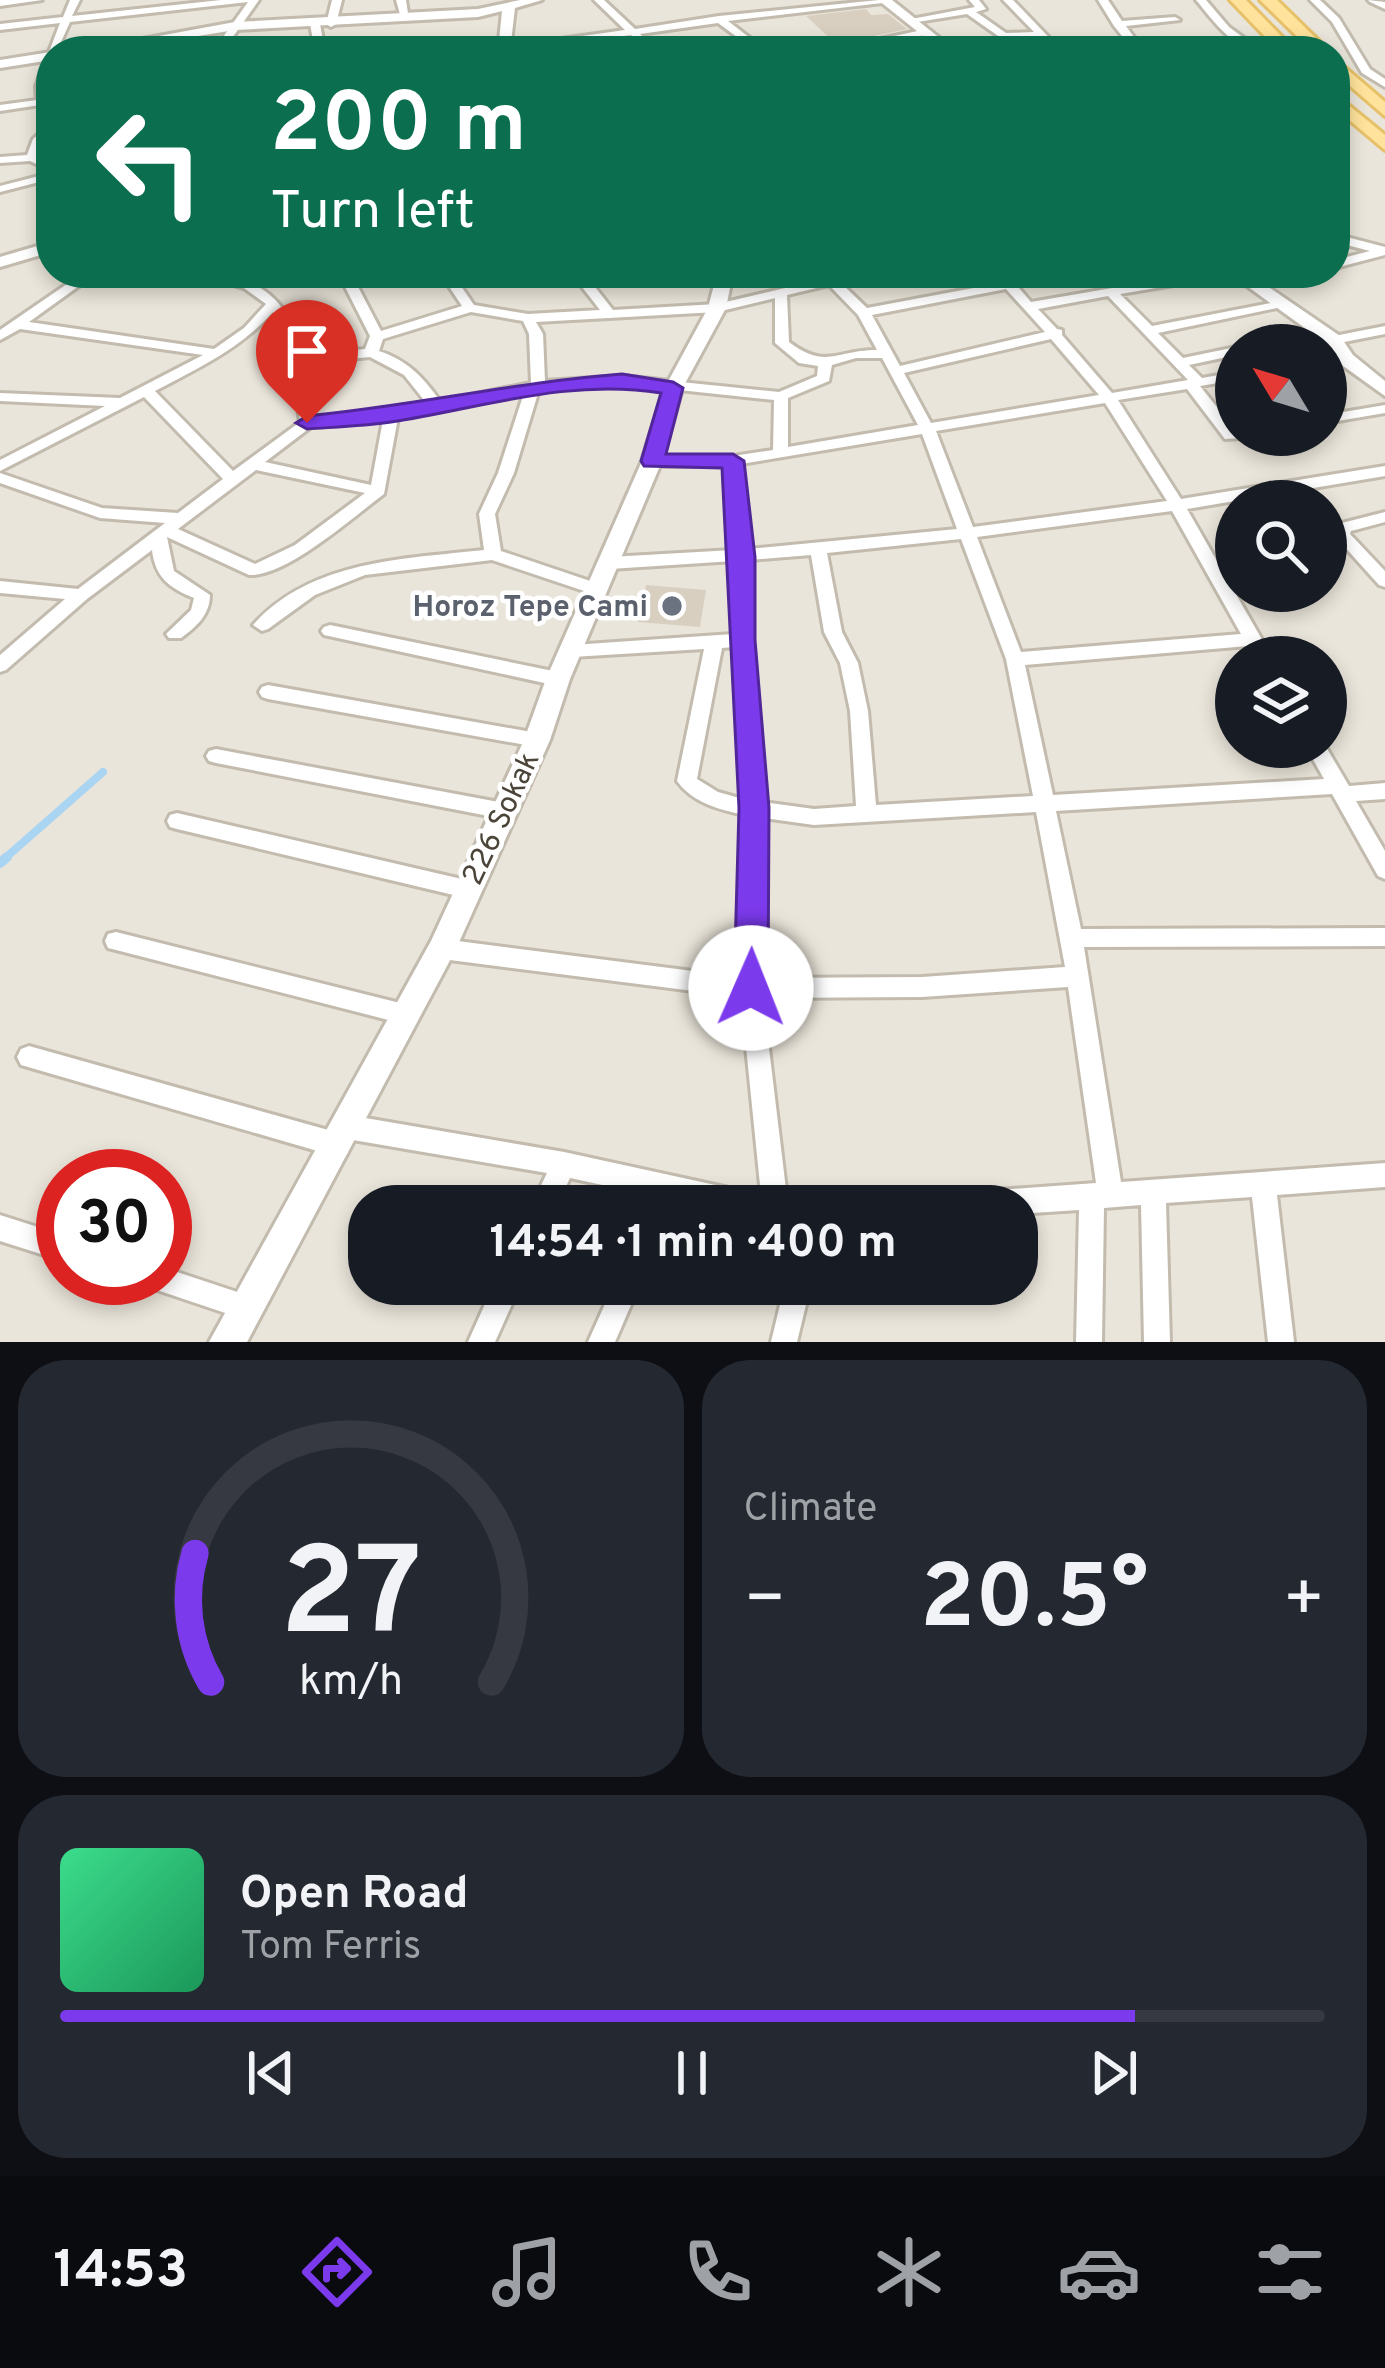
<!DOCTYPE html>
<meta charset="utf-8">
<style>
:root{--surface:#171b24;--page:#242831;--text:#f1f3f6;--muted:#9ea1a6;--line:#363941;--accent:#7c3aed}
body{margin:0;font-family:Overpass,sans-serif;background:var(--page);color:var(--text);height:100vh;display:flex;flex-direction:column;font-size:45px;white-space:nowrap}
*{box-sizing:border-box;margin:0}
p{font-size:39px;color:var(--muted)}
.icon{flex:none;width:66px;height:66px;fill:none;stroke:currentColor;stroke-width:2;stroke-linecap:round;stroke-linejoin:round}
.map{position:relative;height:1342px;overflow:hidden}
.sheet{display:flex;flex-direction:column;gap:18px;padding:18px;background:#0d0f14;flex:1}
.sheet>*{flex:none}
.top-card{position:absolute;left:36px;top:36px;width:1314px;height:252px;border-radius:48px;box-shadow:0 6px 18px #0003;background:#0b6e4f;color:#fff;overflow:hidden}
.needle{width:78px;rotate:308deg}
.buttons{position:absolute;left:1215px;top:324px;display:grid;gap:24px}
.buttons a{display:grid;place-items:center;width:132px;height:132px;border-radius:50%;background:var(--surface);box-shadow:0 6px 18px #0003;font-size:60px}
.speed{position:absolute;left:36px;top:1149px;display:flex;gap:24px;font-size:60px;font-weight:700;text-align:center}
.speed>*{display:grid;place-content:center;width:156px;height:156px;border-radius:50%;background:var(--surface);box-shadow:0 6px 18px #0003;line-height:1}
.speed .limit{border:18px solid #d22;background:#fff;color:#111}
.pin{position:absolute;display:grid;place-items:center;width:102px;height:102px;color:#fff;margin:-123px -51px;border-radius:50% 50% 50% 0;rotate:-45deg;box-shadow:0 0 12px #0007}
.pin .icon{rotate:45deg}
.me{position:absolute;width:132px;margin:-66px;rotate:1deg;stroke-linejoin:round;filter:drop-shadow(0 0 9px #0008)}
.turn{display:flex;align-items:center;gap:42px;height:252px;padding:0 36px;font-size:54px}
.turn .icon{width:156px;height:156px;stroke-width:2.5}
.turn b{display:block;font-size:84px;line-height:102px}
.big{font-size:90px;font-weight:700;line-height:1.1}
.sheet .card{flex:1;display:flex;flex-direction:column;justify-content:center;gap:18px;min-width:0;padding:0 42px;border-radius:48px;background:var(--page)}
.sheet .dial{align-items:center;gap:0}
.dial svg{height:312px;overflow:visible;fill:none;stroke:var(--line);stroke-width:7;stroke-linecap:round;text-anchor:middle}
.dial text{fill:var(--text);stroke:none}
.song{display:flex;align-items:center;gap:36px}
.cover{width:144px;height:144px;border-radius:18px;background:linear-gradient(135deg,hsl(150 70% 55%),hsl(150 70% 35%))}
.played{height:12px;border-radius:6px;background:linear-gradient(90deg,var(--accent) 85%,var(--line) 85%)}
.keys{display:flex;justify-content:space-around;direction:ltr}
.heat{display:flex;justify-content:space-between;align-items:center;font-size:66px;direction:ltr}
.sheet .tiles{flex:1;display:grid;gap:18px;grid-template-columns:1fr 1fr}
.card:last-child{grid-column:span 2}
.trip{position:absolute;left:348px;top:1185px;width:690px;height:120px;border-radius:48px;background:var(--surface);box-shadow:0 6px 18px #0003;font-weight:700;line-height:120px;text-align:center}
.tab-bar{display:flex;height:192px;justify-content:space-around;align-items:center;background:#090b0e;color:var(--muted)}
.tab-bar .icon{width:84px;height:84px}
.tab-bar .on{color:var(--accent)}
.tab-bar b{font-size:54px;color:var(--text)}
.map>svg:first-child{display:block}
</style>
<div class="map">
<svg width="1385" height="1342" viewBox="0 0 1385 1342">
<rect width="100%" height="100%" fill="#f6f3ec"/>
<path fill="#eae5da" fill-rule="evenodd" d="M0 0H1385V1342H0ZM51 51H1335V273H51ZM1236 345H1326V435H1236ZM1236 501H1326V591H1236ZM1236 657H1326V747H1236ZM63 1176H165V1278H63ZM369 1206H1017V1284H369Z"/>
<g fill="none" stroke-linecap="round" stroke-linejoin="round">
<path stroke="#a9d4f2" stroke-width="8" d="M3 860 103 772"/>
<path stroke="#a9d4f2" stroke-width="10" d="M0 863 7 857"/>
</g>
<path fill="#d8cfc1" d="M866 9 871 15 888 14 907 29 836 44 806 16Z
M646 585 706 590 700 627 638 622Z"/>
<g fill="none" stroke-linecap="round" stroke-linejoin="round">
<defs>
<path id="minor" d="M0 0H42L0 6Z
M70 0H80L72 16 221 0H259L223 51H213L248 2 70 22 57 51H51V70L46 86 51 110 40 105 0 111V105L37 100 36 86 60 23 0 30V24L63 17Z
M332 0H342L336 24 331 27 326 24Z
M396 0H406L409 20 401 18Z
M594 0H604L635 29 719 16 879 0 891 2 728 21 767 51H756L718 23 640 34 658 51H647L631 35 561 45H506L501 42 506 39H561L625 30Z
M969 0H979L986 9 976 12 1006 33 1034 32 1003 0H1013L1062 51H1052L1039 38H1001L967 14 911 23 906 20 975 7Z
M1098 0H1108L1122 21 1175 17 1180 20 1126 26 1144 51H1134L1114 26Z
M1196 0H1206L1229 27 1262 51C1234 51 1213 20 1196 0Z
M1310 0H1320L1339 18 1370 69 1385 79V87L1362 73 1332 22Z
M1368 0 1385 2V9L1370 2Z
M315 21 320 24 325 51H315L310 24Z
M927 29 932 32 930 34 844 51H824Z
M1184 48 1191 49 1193 51H1179Z
M51 123V132L42 142 38 157 51 164V171L30 161 0 163V157L27 155 33 139Z
M51 173V179L0 192V186Z
M1335 234 1385 247V255L1335 268V260L1370 251 1335 242Z
M83 273H97L29 322 214 349 244 328 266 304 244 288 193 273C255 273 286 294 305 355L365 349 370 336 343 283 293 277 287 273H323L353 277 381 331 462 306 440 273H452L474 305 528 314 600 310 571 273H584L613 310 717 304 823 279 818 273H831L835 277 872 273 841 283 867 308 1000 283 993 273H1006L1031 302 1199 273H1227L1221 277 1120 294 1152 326 1286 300V306L1158 333 1183 358 1236 347V355L1189 365 1202 378 1236 372V380L1200 386 1236 431V435H1243L1241 438 1225 439 1187 389 1118 400 1181 499 1385 466V476L1187 509 1272 657H1254L1248 646 1025 665 1053 795 1324 779 1306 747H1326L1349 786 1385 783V799L1356 801 1385 851V879L1378 876 1332 794 1056 811 1081 929 1385 928V946L1084 947 1121 1182 1385 1163V1187L1277 1195 1294 1342H1268L1252 1197 1166 1203 1170 1342H1144L1141 1205 1104 1208 1102 1342H1076L1079 1210 1017 1214V1206H943L947 1197 956 1193 1096 1183 1068 987 922 997 763 998 788 1206H700L570 1178 557 1206H531L547 1173 347 1139 350 1145 347 1154 338 1157 21 1065 17 1057 21 1049 29 1046 339 1133 336 1127 339 1119 348 1115 564 1152 761 1195 741 997 442 959 434 956 431 949 434 942 442 939 740 977 744 815C718 809 693 803 677 781L704 649 572 657 563 651 572 645 733 634 734 561 610 569 602 563 610 557 733 550 726 466H652L644 461 652 456H733L773 450 774 400 622 384 539 390 514 473 495 514 501 551 605 586 607 590 605 594H593L492 560 365 575 315 595 268 629 262 631 253 625C311 560 404 559 484 550L479 514 498 473 524 393 398 418 384 494C353 517 286 577 249 575L167 537 174 571 210 595C210 615 196 627 181 638H169L166 634 191 610 194 598C169 588 155 577 152 550L87 599 6 670 0 672V655L65 599 0 593V581L78 589 165 523 100 518 0 483V473L102 508 178 513 223 479 144 397 0 471V460L105 406 0 401V393L120 398 203 355 20 329 0 340V330ZM829 285 858 315 877 350C836 350 826 370 789 342L787 295ZM1006 289 1045 332 900 366 872 315ZM1108 296 1188 380 1112 393 1062 335V330L1057 329 1038 309ZM775 298V343L799 363 818 366 817 376 779 392 622 376 545 381 543 334 536 322 717 312ZM273 312 291 352 300 422 233 471 155 391C198 368 240 349 273 312ZM471 312 523 321 529 334 531 383 440 401C423 377 407 360 379 351L383 339ZM1051 339 1099 395 931 423 904 373ZM370 357 404 375 427 404 391 411 314 418 307 363ZM856 358H882L918 425 788 447V398L829 381 832 365ZM1105 403 1167 501 973 527 936 431ZM383 420 371 485 265 462 311 427ZM922 434 957 529 749 549 741 464ZM256 470 365 493 295 545 255 564 178 529ZM1172 511 1241 634 1021 652 977 537ZM961 539 1006 659 1033 796 876 805 868 711 858 663 842 632 827 553ZM811 555 824 632 840 663 850 711 856 806 814 809 763 802 751 640 750 560ZM734 647 743 799 718 792 697 779 722 648ZM1036 812 1065 967 922 977 762 978 764 818 814 825Z
M1270 273H1301L1295 277 1249 284 1243 280Z
M1385 326V334L1334 344 1327 340 1334 336Z
M1324 329 1331 333 1329 336 1286 345H1260L1262 342Z
M1385 405V413L1326 423V415Z
M1385 512V522L1351 531 1350 534 1385 571V587L1379 585 1334 535 1338 524Z
M330 625 558 672 567 679 558 686 324 635 321 631 324 627Z
M268 685 537 733 544 735 546 740 544 745 537 747 268 699 262 697 259 692 262 687Z
M216 749 504 803 511 805 514 811 511 817 504 819 216 763 209 761 206 756 209 751Z
M177 813 466 880 473 883 476 889 473 895 466 898 177 829 170 827 167 821 170 815Z
M116 932 404 1004 412 1007 415 1014 412 1021 404 1024 116 950 108 948 105 941 108 934Z
M0 1215 63 1235V1261L0 1241Z
M165 1268 258 1299 262 1308 258 1317 249 1321 148 1287 144 1278H165Z
M494 1284H521L495 1342H468Z
M614 1284H640L615 1342H588Z
M785 1284H811L797 1342H771Z"/>
<path id="tertiary" d="M520 0H542L515 8 510 51H498L502 11 478 17 235 30 106 51H77L235 22 478 9Z
M878 0H892L956 51H942Z
M51 52V60L0 68V60Z
M51 242V252L0 267V257Z
M717 273H733L726 308 682 389 662 461 570 679 550 740 456 949 247 1342H209L431 941 524 740 546 679 642 461 664 389 708 308Z
M1229 273H1248L1340 336 1353 355 1385 381V396L1339 363 1327 344Z"/>
<path id="primary" d="M1230 0H1246L1296 51H1279Z
M1260 0H1277L1329 51H1312Z
M1335 59 1385 102V116L1335 73Z
M1335 94 1385 135V150L1335 108Z"/>
</defs>
<use href="#minor" stroke="#c2bbae" stroke-width="6"/>
<use href="#tertiary" stroke="#c2bbae" stroke-width="6"/>
<use href="#primary" stroke="#e6c16a" stroke-width="6"/>
<use href="#minor" fill="#fff" fill-rule="evenodd"/>
<use href="#tertiary" fill="#fff" fill-rule="evenodd"/>
<use href="#primary" fill="#ffe39c" fill-rule="evenodd"/>
</g>
<path fill="#7c3aed" stroke="#51269a" stroke-width="3" d="M622 374 673 382 683 388 666 454H733L744 461 755 557V640L769 808 768 988 763 999 751 1003 739 999 734 988 739 808 722 468 644 466 641 461 661 393C568 378 482 408 391 422 363 426 335 427 307 429L296 423 307 416C413 406 516 382 622 374Z"/>
<circle fill="#6b7280" stroke="#fff" stroke-width="4.5" cx="672" cy="606" r="12"/>
<g text-anchor="middle" stroke-width="9" stroke-linejoin="round" paint-order="stroke">
<g font-size="30" font-weight="bold" fill="#5b616d" stroke="#fff" text-anchor="end">
<text x="648" y="616">Horoz Tepe Cami</text>
</g>
<g font-size="30" fill="#4b4439" stroke="#fff">
<text transform="translate(500 818) rotate(-65)" y="10">226 Sokak</text>
</g>
</g>
</svg>
<div class="buttons">
<a><svg class="needle" viewBox="-14 -14 28 28"><path d="M0-13l5 13h-10z" fill="#e53935"/><path d="M0 13l5-13h-10z" fill="#9ea1a6"/></svg></a>
<a><svg class="icon" aria-label="search" viewBox="0 0 24 24"><circle cx="10" cy="10" r="6"/><path d="M15 15l6 6"/></svg></a>
<a><svg class="icon" aria-label="layers" viewBox="0 0 24 24"><path d="M12 4l9 5-9 5-9-5zM3 14l9 5 9-5"/></svg></a>
</div>
<div class="speed"><div class="limit">30</div></div>
<div class="pin" style="left:307px;top:423px;background:#d93025"><svg class="icon" aria-label="arrive" viewBox="0 0 24 24"><path d="M6 21V4h12l-3 4 3 4H6"/></svg></div>
<svg class="me" style="left:751px;top:988px" viewBox="-20 -20 40 40"><circle r="19" fill="#fff"/><path d="M0-13L10 11 0 6-10 11z" fill="#7c3aed"/></svg>
<div class="trip">14:54 · 1 min · 400 m</div>
<div class="top-card">
<div class="turn"><svg class="icon" aria-label="left" viewBox="0 0 24 24"><path d="M17 20v-9H6M10 6l-5 5 5 5"/></svg><div><b>200 m</b>Turn left</div></div>
</div>
</div>
<section class="sheet">
<div class="tiles">
<div class="card dial"><svg viewBox="0 0 100 80">
<path d="M14 69A42 42 0 1 1 86 69"/>
<path d="M14 69A42 42 0 0 1 10 36" stroke="#7c3aed"/>
<text x="50" y="56" font-size="32" font-weight="700">27</text>
<text x="50" y="72" font-size="11">km/h</text>
</svg></div>
<div class="card"><p>Climate</p>
<div class="heat"><a>−</a><b class="big">20.5°</b><a>+</a></div>
</div>
<div class="card">
<div class="song"><i class="cover"></i><div><b>Open Road</b><p>Tom Ferris</p></div></div>
<div class="played"></div>
<div class="keys"><svg class="icon" aria-label="previous" viewBox="0 0 24 24"><path d="M18 5L8 12l10 7zM5 5v14"/></svg><svg class="icon" aria-label="pause" viewBox="0 0 24 24"><path d="M8 5v14M16 5v14"/></svg><svg class="icon" aria-label="next" viewBox="0 0 24 24"><path d="M6 5l10 7-10 7zM19 5v14"/></svg></div>
</div>
</div>
</section>
<nav class="tab-bar">
<b>14:53</b>
<svg class="icon on" aria-label="directions" viewBox="0 0 24 24"><path d="M12 3l9 9-9 9-9-9zM9 14v-3h6M13 9l2 2-2 2"/></svg>
<svg class="icon" aria-label="music" viewBox="0 0 24 24"><path d="M9 18V5l10-2v13"/><circle cx="6" cy="18" r="3"/><circle cx="16" cy="16" r="3"/></svg>
<svg class="icon" aria-label="phone" viewBox="0 0 24 24"><path d="M5 4h4l2 5-3 2q2 4 5 5l2-3 5 2v4C11 20 4 13 5 4z"/></svg>
<svg class="icon" aria-label="climate" viewBox="0 0 24 24"><path d="M12 3v18M4 7l16 10M4 17L20 7"/></svg>
<svg class="icon" aria-label="car" viewBox="0 0 24 24"><path d="M5 17H2v-5l4-1 3-4h7l3 4 3 1v5h-3M9 17h6M6 11h13"/><circle cx="7" cy="17" r="2"/><circle cx="17" cy="17" r="2"/></svg>
<svg class="icon" aria-label="filters" viewBox="0 0 24 24"><path d="M4 7h16M4 17h16"/><circle cx="9" cy="7" r="2"/><circle cx="15" cy="17" r="2"/></svg>
</nav>
